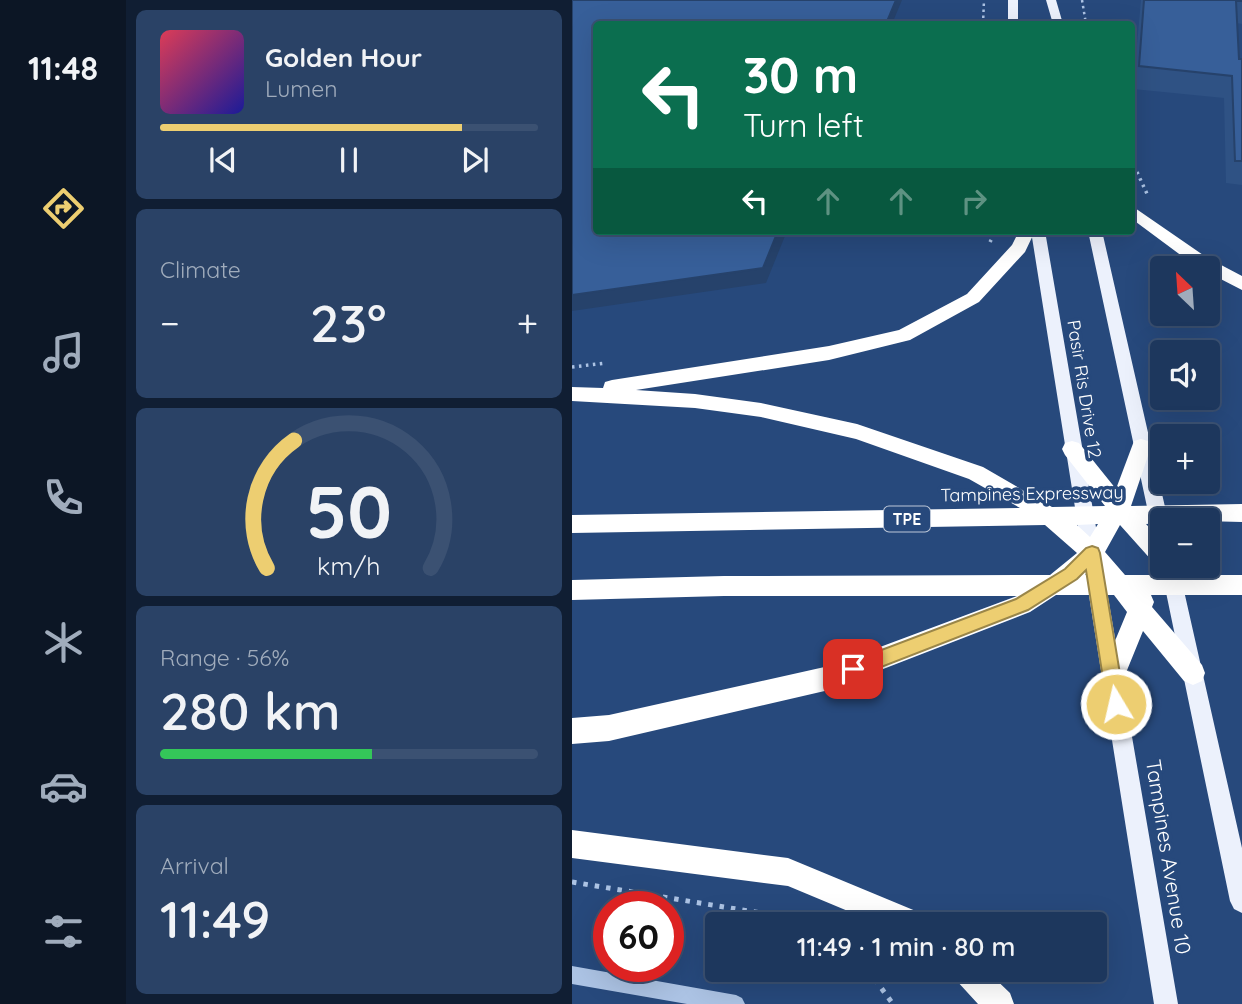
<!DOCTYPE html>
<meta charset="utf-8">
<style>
:root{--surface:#1d375d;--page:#2a4266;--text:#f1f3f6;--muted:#a0acbc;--line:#3b5172;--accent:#edce71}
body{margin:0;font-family:Quicksand,sans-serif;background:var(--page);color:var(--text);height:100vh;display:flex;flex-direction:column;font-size:26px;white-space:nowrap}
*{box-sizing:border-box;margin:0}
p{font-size:23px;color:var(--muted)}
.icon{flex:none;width:38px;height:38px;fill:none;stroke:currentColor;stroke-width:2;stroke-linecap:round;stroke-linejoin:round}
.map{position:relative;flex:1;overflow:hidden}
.details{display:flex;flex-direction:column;gap:10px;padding:10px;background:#101e33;width:446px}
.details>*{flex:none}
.banner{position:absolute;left:21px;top:21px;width:542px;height:214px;border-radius:7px;box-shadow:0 7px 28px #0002,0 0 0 2px var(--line);background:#0b6e4f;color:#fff;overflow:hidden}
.needle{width:46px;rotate:335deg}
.fabs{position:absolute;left:578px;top:256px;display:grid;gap:14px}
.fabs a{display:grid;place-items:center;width:70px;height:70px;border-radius:7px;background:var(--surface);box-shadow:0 7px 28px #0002,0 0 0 2px var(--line);font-size:35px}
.speed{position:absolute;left:21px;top:891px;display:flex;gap:14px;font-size:35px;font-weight:700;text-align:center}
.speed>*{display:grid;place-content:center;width:91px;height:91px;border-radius:50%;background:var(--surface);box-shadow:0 7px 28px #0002,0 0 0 2px var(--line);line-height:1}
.speed .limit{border:10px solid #d22;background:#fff;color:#111}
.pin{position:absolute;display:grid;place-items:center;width:60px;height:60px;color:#fff;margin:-30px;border-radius:14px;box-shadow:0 4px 10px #0006}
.me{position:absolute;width:77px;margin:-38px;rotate:351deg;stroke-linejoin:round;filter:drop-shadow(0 0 5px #0008)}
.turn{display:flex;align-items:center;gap:24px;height:147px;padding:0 35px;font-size:32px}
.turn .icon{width:91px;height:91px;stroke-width:2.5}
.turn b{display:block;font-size:49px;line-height:60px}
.lanes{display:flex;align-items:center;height:66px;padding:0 35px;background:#0003;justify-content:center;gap:35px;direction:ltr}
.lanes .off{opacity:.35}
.big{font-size:52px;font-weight:600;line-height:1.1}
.details .card{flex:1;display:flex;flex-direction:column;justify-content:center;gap:10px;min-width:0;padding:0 24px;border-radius:10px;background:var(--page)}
.details .dial{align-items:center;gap:0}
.dial svg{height:182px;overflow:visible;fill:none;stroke:var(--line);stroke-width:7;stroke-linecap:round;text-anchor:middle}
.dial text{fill:var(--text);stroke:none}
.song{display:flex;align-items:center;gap:21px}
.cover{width:84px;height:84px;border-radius:10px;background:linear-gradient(135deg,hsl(350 70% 55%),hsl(240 70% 35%))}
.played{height:7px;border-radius:4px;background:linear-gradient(90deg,var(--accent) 80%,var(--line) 80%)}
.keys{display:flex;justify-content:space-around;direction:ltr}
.heat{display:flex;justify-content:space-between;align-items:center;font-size:38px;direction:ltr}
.charge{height:10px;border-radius:5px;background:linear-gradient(90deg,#34c759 56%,var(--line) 0)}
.trip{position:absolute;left:133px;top:912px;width:402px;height:70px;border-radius:7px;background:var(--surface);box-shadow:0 7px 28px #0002,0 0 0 2px var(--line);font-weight:600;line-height:70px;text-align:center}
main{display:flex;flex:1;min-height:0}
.dock{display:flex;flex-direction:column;width:126px;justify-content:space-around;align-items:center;background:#0c1625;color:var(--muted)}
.dock .icon{width:49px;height:49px}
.dock .active{color:var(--accent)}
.dock b{font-size:32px;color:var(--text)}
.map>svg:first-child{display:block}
</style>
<main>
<nav class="dock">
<b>11:48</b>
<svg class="icon active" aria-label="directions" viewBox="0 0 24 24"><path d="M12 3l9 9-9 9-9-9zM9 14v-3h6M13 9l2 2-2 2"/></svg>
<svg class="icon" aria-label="music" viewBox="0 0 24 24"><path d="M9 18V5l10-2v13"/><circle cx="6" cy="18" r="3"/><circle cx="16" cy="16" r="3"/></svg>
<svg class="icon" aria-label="phone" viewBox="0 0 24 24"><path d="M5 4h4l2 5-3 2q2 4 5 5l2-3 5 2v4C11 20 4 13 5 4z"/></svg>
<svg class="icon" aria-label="climate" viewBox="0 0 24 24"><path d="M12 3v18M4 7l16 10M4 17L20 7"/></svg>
<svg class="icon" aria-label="car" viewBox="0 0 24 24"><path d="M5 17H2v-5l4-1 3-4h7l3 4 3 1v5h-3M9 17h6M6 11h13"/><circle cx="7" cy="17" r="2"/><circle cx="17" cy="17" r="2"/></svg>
<svg class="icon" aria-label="filters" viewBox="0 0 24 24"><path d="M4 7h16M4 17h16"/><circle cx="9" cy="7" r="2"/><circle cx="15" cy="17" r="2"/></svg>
</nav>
<section class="details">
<div class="card">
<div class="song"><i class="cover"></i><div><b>Golden Hour</b><p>Lumen</p></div></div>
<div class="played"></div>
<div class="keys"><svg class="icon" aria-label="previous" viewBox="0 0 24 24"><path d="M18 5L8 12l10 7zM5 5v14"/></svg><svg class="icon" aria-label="pause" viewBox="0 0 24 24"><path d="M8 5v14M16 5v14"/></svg><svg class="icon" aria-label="next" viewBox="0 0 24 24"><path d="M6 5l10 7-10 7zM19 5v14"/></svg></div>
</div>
<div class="card"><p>Climate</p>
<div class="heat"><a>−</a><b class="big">23°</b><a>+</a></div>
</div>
<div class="card dial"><svg viewBox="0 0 100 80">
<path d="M14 69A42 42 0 1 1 86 69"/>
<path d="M14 69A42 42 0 0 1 26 13" stroke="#edce71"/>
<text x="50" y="56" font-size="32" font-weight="700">50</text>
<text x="50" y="72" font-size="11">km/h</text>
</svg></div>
<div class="card"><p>Range · 56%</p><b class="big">280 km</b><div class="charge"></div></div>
<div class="card"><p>Arrival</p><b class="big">11:49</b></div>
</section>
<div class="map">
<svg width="670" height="1004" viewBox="0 0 670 1004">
<rect width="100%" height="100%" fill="#27497c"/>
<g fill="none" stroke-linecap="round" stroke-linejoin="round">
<path stroke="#acc3e4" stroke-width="2.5" stroke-dasharray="2.5 3.5" stroke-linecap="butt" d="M510 0 514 24
M411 24 412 0
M560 162 565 174"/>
<path stroke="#acc3e4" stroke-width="3.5" stroke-dasharray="2.5 4.5" stroke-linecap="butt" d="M565 172 576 196
M418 242 424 231
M0 367 34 363"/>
<path stroke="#acc3e4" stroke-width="5" stroke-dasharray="4.5 7" stroke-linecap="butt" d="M0 882 213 917 224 924
M296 970 321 1004"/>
<path fill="#acc3e4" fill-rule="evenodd" d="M0 966 164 995 170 998 173 1004H115L0 984Z"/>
<path fill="#ecf1fc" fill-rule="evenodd" d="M436 0H446V24H436Z
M474 0H484L491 24H481Z
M459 231H473L606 1004H582Z
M516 231H530L596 520H590V543L584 540 581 535Z
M598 565 606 567 608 573 670 848V913L662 909 658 901 590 573 592 567Z"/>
<path fill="#fff" fill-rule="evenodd" d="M560 206 634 257 670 276V290L635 272V268L622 265 560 219Z
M447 231H463L453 252 407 302 338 340 257 360 64 390 123 394 189 403 285 424 411 467 480 507 533 506 493 455 490 449 493 443 500 441 507 443 544 489 562 441 569 439 576 441 579 447 559 506 670 504V522L590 520V523L574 524 590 541V565H626L647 575H670V595H579L582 602 580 607 630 665 633 673 630 681 621 685 612 681 571 631 549 685 540 689 531 685 528 677 555 612 542 595H484L458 612 257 690 37 741 0 744V718L37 715 257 666 445 596H152L0 600V580L152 576 478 575 505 553 473 525 0 533V515L448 508 397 479 284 439 189 417 123 408 0 401V387L31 388 33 382 40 380 257 346 327 330 395 294 440 245ZM526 524 518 537 505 525ZM548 525 582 563 590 566 593 572 601 575H553L533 552ZM519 568 525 575H513Z
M0 830 216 858 351 914 355 924H307L216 886 0 858Z
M379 970H414L438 993 442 1004H406L384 980Z"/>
</g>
<path fill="#2f5284" d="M569 0H670V24L665 23 667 59H670V185L654 183 652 98 561 89Z"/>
<path fill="#26426b" d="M324 0H330L320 24H314Z
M206 231H215L194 283 0 311V295Z"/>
<path fill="#375f99" stroke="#26426b" stroke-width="2" d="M0 0H324L314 24H24V231H206L191 268 0 295Z
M572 0H670V1H664L667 59H670V161H663L660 76 567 66Z"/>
<path fill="#edce71" stroke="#9a8649" stroke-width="2" d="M520 546 526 548 528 553 553 704 550 710 544 713 537 710 535 704 514 570 505 579 456 610 281 678 275 675 272 669 275 663 444 599 493 569 514 548Z"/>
<g text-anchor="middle" stroke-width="7" stroke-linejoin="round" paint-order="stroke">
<rect fill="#27497c" stroke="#bec8d8" stroke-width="2" x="312" y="506.5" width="46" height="25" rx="5"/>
<g font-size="16" font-weight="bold" fill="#fff">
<text x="335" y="525">TPE</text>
</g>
<g font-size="18" fill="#fff" stroke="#27497c">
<text transform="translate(512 389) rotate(81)" y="6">Pasir Ris Drive 12</text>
<text transform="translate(460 494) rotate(-1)" y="6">Tampines Expressway</text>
</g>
<g font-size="21" fill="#fff" stroke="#27497c">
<text transform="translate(596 857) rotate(81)" y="7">Tampines Avenue 10</text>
</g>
</g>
</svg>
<div class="fabs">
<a><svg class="needle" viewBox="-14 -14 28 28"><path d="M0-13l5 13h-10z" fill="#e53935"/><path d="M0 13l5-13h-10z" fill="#a0acbc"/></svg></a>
<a><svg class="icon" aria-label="sound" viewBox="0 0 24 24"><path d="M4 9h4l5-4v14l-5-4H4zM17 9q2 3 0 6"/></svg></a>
<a>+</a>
<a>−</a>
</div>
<div class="speed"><div class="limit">60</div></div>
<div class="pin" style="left:281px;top:669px;background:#d93025"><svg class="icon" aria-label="arrive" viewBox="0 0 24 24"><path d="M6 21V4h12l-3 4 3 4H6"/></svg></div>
<svg class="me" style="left:544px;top:704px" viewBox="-20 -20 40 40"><circle r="17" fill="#edce71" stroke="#fff" stroke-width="3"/><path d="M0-11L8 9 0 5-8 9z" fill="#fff"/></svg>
<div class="trip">11:49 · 1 min · 80 m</div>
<div class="banner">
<div class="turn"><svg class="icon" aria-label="left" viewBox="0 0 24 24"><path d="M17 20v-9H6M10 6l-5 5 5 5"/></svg><div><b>30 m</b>Turn left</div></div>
<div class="lanes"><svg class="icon" aria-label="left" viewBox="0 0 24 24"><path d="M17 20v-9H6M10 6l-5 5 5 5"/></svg><svg class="icon off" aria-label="ahead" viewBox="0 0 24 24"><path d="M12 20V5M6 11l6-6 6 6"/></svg><svg class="icon off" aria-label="ahead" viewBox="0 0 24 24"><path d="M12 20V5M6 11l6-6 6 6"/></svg><svg class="icon off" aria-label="right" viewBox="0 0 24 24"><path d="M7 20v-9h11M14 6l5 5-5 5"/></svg></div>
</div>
</div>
</main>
